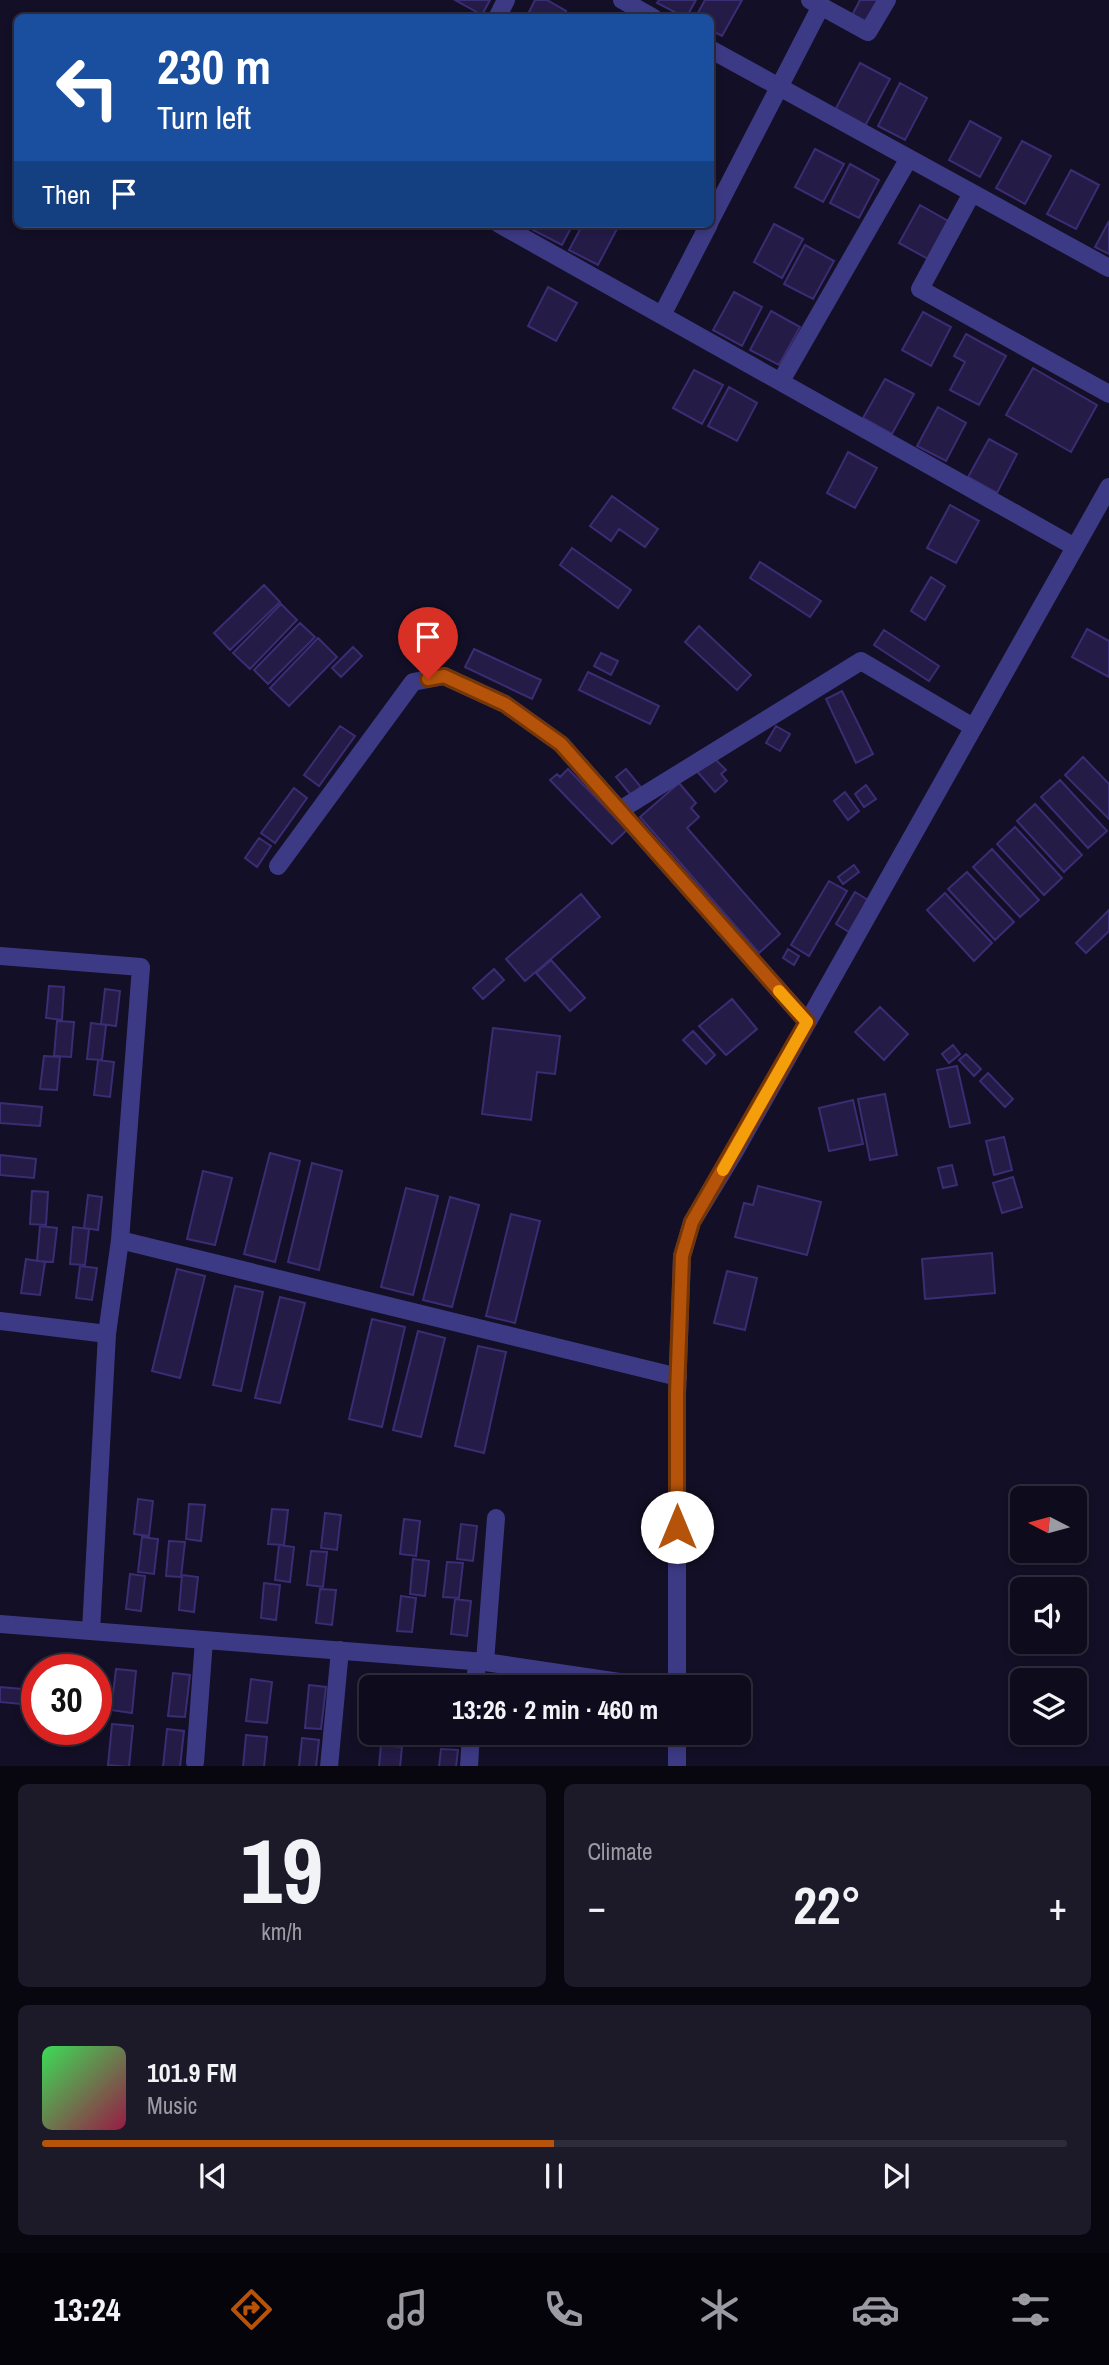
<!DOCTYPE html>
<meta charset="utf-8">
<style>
:root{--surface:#0e0b1c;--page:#1c1929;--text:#f1f3f6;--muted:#9b9ba3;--line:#2e2b3b;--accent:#b45309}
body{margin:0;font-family:"Archivo Narrow",sans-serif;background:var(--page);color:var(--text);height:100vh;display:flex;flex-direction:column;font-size:26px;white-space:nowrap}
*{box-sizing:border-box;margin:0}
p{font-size:23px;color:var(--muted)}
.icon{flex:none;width:38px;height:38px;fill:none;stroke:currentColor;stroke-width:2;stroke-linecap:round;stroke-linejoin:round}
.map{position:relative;height:1766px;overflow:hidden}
.sheet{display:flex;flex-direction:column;gap:18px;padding:18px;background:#08060f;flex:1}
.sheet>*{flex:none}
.top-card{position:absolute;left:14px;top:14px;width:700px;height:214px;border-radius:10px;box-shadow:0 4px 10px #0003,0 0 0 2px var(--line);background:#1a4fa0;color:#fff;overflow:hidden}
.needle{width:46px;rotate:276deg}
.buttons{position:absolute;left:1010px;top:1486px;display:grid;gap:14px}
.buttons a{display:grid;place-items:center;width:77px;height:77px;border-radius:10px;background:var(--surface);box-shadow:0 4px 10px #0003,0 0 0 2px var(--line);font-size:35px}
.speed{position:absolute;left:21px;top:1654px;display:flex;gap:14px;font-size:35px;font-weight:700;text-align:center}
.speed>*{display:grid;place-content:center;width:91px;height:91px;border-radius:50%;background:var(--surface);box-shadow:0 4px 10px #0003,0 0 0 2px var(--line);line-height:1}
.speed .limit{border:10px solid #d22;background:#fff;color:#111}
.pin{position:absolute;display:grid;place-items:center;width:60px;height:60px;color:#fff;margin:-72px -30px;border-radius:50% 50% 50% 0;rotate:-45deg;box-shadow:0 0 7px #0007}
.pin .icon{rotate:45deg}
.me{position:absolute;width:77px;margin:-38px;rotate:0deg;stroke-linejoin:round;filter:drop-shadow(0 0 5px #0008)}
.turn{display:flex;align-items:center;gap:24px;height:147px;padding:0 28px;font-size:32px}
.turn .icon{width:91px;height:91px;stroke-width:2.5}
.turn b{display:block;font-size:49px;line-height:60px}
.then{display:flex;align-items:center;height:66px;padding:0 28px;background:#0003;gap:14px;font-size:26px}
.big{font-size:52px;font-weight:700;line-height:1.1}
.sheet .card{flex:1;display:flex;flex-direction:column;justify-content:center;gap:10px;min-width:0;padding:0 24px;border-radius:10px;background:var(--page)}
.sheet .dial{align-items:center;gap:0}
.dial b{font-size:91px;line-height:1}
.song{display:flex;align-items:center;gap:21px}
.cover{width:84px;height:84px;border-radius:10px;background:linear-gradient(135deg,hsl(130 70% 55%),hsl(340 70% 35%))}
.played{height:7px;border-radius:4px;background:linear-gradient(90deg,var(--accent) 50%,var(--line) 50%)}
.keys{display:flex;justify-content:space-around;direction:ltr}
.heat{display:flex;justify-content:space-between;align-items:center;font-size:38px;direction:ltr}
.sheet .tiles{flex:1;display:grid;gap:18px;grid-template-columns:1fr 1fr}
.card:last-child{grid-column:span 2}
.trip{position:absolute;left:359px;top:1675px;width:392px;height:70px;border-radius:10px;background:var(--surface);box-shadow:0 4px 10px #0003,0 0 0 2px var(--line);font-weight:700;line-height:70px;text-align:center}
.menu{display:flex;height:112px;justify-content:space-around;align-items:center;background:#06040b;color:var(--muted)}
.menu .icon{width:49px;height:49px}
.menu .current{color:var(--accent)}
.menu b{font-size:32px;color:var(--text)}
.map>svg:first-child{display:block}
</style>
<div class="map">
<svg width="1109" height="1767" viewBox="0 0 1109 1767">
<rect width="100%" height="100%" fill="#130f26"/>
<path fill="#241b47" stroke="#3b2d73" stroke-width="2" d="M455 0H490L482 15Z
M535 0H547L566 11 563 18H526Z
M659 0H696L686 18 657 3Z
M705 0H742L722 36 710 30V18H695Z
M860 0H883L867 30 849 21Z
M860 63 890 79 865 126 835 110Z
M900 83 927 98 905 140 878 126Z
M970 121 1001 138 980 177 949 160Z
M1022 141 1051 156 1025 204 996 188Z
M815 149 844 164 823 202 795 187Z
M850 164 879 180 859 218 830 203Z
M1071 170 1099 185 1076 229 1047 214Z
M920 205 948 221 928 259 899 243Z
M1109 221V254L1095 247Z
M536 224H573L562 245 533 230Z
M583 224H612L618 227 598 265 569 250Z
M774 224 803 239 782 278 754 262Z
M805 245 834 261 813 299 784 284Z
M548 287 577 303 556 341 528 326Z
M734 292 762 307 742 346 713 330Z
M771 311 800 327 779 365 750 350Z
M923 312 951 327 931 366 902 350Z
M966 334 1006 356 979 405 950 390 965 362 954 356Z
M1033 368 1097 405 1071 452 1006 415Z
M694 370 723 385 702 424 673 408Z
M885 379 914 394 892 434 863 418Z
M729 387 757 403 737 441 708 426Z
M938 407 966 423 946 461 917 446Z
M989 439 1017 454 997 493 968 477Z
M848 452 877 468 855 508 827 493Z
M612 496 658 529 645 547 619 529 611 541 590 526Z
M950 505 979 521 956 563 927 548Z
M572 548 631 590 618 608 560 565Z
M760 562 821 601 810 617 750 578Z
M931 577 945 586 925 620 911 611Z
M264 585 280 602 230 650 214 633Z
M281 604 297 620 250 669 233 653Z
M300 623 315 637 268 684 254 670Z
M699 626 751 675 737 690 685 642Z
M1087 629 1109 641V677L1072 657Z
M884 630 939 666 929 681 874 645Z
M318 638 337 657 289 706 270 688Z
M353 647 362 656 341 677 332 668Z
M474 649 541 680 532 699 465 667Z
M601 653 618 661 611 675 594 666Z
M588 672 659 706 650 724 579 690Z
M842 691 873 754 856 763 826 699Z
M340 726 355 736 319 786 304 775Z
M776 726 790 734 780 751 766 743Z
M711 755 726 770 721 774 727 781 715 792 695 769Z
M1083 757 1109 784V819L1065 775Z
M568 769 627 830 612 844 550 780 557 774 560 777Z
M626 769 641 787 631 795 616 777Z
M1060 780 1107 831 1088 848 1041 797Z
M679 783 696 803 691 808 699 817 687 828 780 934 759 953 640 817Z
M866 785 876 799 864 807 855 794Z
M294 788 307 798 275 843 261 833Z
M845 792 859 811 848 820 834 801Z
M1035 804 1082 855 1064 872 1017 821Z
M1015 827 1062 878 1044 895 997 844Z
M259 838 271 846 257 867 245 858Z
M992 849 1039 900 1020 917 973 867Z
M854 865 859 872 843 884 838 877Z
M967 872 1014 922 995 940 948 889Z
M829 881 847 891 809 956 791 945Z
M855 892 868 900 849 932 836 924Z
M945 893 992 943 974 961 927 910Z
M581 894 600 917 525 981 506 959Z
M1109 910V931L1086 953 1076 943Z
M788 949 799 956 794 965 783 958Z
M551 960 585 998 570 1011 536 973Z
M494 969 504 980 483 999 473 988Z
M49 986 64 987 62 1020 46 1018Z
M105 989 120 991 116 1026 101 1024Z
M732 999 757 1029 726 1055 699 1026Z
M880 1007 908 1034 884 1060 855 1032Z
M57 1021 74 1022 71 1057 54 1056Z
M91 1023 106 1025 102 1060 87 1059Z
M493 1028 560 1036 555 1074 537 1072 531 1120 482 1114Z
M693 1031 715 1055 706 1064 683 1040Z
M953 1045 960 1054 949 1063 942 1054Z
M966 1054 981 1069 974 1076 959 1060Z
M44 1056 60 1057 57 1090 40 1089Z
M98 1060 114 1062 110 1097 94 1095Z
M957 1066 970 1123 950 1127 937 1070Z
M988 1073 1013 1099 1005 1107 980 1081Z
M885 1094 897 1155 870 1160 858 1099Z
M853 1100 863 1144 829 1151 819 1108Z
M0 1103 42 1107 40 1126 0 1123Z
M1004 1137 1012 1170 994 1175 986 1141Z
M270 1153 300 1161 275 1262 244 1254Z
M0 1155 36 1159 34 1178 0 1175Z
M312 1163 342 1171 319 1270 288 1262Z
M952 1165 957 1185 943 1188 938 1168Z
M203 1171 232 1178 215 1245 187 1239Z
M1013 1177 1022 1207 1002 1213 993 1183Z
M758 1186 821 1202 807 1255 735 1237 744 1203 753 1205Z
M406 1188 438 1196 413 1295 381 1287Z
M32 1191 48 1192 46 1225 30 1224Z
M88 1195 102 1197 98 1230 84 1228Z
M450 1197 479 1205 452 1307 423 1300Z
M511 1214 540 1221 515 1323 486 1316Z
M40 1226 57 1228 53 1262 37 1261Z
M73 1227 89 1229 85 1265 70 1264Z
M992 1253 995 1293 925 1299 922 1259Z
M26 1259 45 1262 40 1295 21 1293Z
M80 1266 97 1268 92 1300 76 1298Z
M177 1269 205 1276 180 1378 152 1371Z
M727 1271 757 1278 745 1330 714 1323Z
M235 1286 263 1292 241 1391 213 1385Z
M280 1297 305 1303 280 1403 255 1398Z
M372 1319 405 1327 382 1427 349 1419Z
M418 1331 445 1338 421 1437 393 1430Z
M478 1346 506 1352 484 1453 455 1446Z
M138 1499 153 1501 149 1536 134 1534Z
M189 1504 205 1505 201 1541 186 1539Z
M272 1509 288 1510 284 1545 268 1544Z
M325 1513 341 1515 337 1550 321 1548Z
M404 1519 420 1521 416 1556 400 1554Z
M461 1524 477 1526 473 1561 457 1559Z
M142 1537 158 1539 154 1574 138 1572Z
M169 1541 185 1542 181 1577 166 1576Z
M279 1545 294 1547 290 1582 275 1580Z
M311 1551 327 1552 323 1587 307 1585Z
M413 1559 429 1561 425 1596 410 1594Z
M447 1562 463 1563 459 1598 443 1597Z
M130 1574 145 1576 141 1611 126 1609Z
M182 1575 198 1577 194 1612 179 1610Z
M264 1583 280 1585 276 1620 261 1618Z
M320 1589 336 1590 332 1625 316 1623Z
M401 1596 416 1598 412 1632 397 1631Z
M455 1599 471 1601 467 1636 451 1634Z
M116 1669 136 1671 132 1713 111 1710Z
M173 1673 190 1675 185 1717 168 1716Z
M251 1679 272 1682 267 1723 246 1721Z
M309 1685 326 1687 321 1729 305 1728Z
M0 1687 22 1689 21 1704 0 1702Z
M112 1724 133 1726 129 1767 108 1765Z
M167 1729 184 1731 180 1767H163Z
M443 1732H460L459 1741 443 1739Z
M246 1735 267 1737 264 1767H243Z
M302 1738 319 1740 316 1767H299Z
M381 1745 402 1747 400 1767H379Z
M441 1749 458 1750 456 1767H439Z"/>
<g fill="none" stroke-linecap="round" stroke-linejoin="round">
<path stroke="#3d3a85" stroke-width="18" d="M622 0 654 18
M810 0 868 32 887 0
M497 18 506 0
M710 49 1109 268
M972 193 920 289 1109 394
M710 221 821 6
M499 224 1075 547
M662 315 709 224
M781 381 909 158
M620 810 861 661 973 727
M278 866 413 682 444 676 505 704 561 744 807 1022
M0 956 141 967 120 1240 107 1334 91 1631
M120 1240 678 1377
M0 1321 107 1334
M0 1624 485 1662 653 1687
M485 1662 496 1518
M475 1687 477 1661
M677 1687V1393L682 1256 692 1222 735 1151 1109 487
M677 1732V1767
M195 1762 204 1640
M329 1767 340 1650
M469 1767 471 1732"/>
</g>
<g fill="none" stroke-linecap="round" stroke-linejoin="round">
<defs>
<path id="route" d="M428 679 444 676 505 704 561 744 807 1022 692 1222 682 1256 677 1393V1527"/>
</defs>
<use href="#route" stroke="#753606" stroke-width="18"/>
<use href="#route" stroke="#b45309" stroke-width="12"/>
<path stroke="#f59e0b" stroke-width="12" d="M723 1170 807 1022 779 991"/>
</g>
</svg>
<div class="buttons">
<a><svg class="needle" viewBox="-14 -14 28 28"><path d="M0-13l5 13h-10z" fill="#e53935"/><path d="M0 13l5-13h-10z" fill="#9b9ba3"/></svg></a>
<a><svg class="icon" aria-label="sound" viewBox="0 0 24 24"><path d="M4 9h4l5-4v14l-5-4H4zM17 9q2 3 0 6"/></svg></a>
<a><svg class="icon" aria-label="layers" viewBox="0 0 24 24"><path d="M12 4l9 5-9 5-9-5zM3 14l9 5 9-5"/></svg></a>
</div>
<div class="speed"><div class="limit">30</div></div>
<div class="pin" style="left:428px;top:679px;background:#d93025"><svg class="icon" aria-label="arrive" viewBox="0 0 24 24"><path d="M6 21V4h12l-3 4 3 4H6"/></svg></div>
<svg class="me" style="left:677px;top:1527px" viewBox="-20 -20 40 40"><circle r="19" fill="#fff"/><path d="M0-13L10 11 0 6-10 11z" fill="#b45309"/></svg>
<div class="trip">13:26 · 2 min · 460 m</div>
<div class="top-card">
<div class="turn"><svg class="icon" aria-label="left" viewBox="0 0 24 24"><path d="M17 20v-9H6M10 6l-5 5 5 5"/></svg><div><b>230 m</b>Turn left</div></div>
<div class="then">Then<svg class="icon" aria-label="arrive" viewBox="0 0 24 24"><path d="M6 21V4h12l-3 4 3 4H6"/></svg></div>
</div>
</div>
<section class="sheet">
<div class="tiles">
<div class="card dial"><b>19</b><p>km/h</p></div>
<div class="card"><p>Climate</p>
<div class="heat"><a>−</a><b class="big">22°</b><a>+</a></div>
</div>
<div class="card">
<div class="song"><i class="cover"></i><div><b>101.9 FM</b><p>Music</p></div></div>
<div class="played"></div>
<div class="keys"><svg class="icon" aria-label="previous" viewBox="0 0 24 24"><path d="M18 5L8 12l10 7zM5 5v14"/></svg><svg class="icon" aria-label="pause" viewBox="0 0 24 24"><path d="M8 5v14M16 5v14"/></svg><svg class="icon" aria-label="next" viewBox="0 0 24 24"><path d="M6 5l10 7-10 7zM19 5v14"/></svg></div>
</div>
</div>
</section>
<nav class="menu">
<b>13:24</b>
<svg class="icon current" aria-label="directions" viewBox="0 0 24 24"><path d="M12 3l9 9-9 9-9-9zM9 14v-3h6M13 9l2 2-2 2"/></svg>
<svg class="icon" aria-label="music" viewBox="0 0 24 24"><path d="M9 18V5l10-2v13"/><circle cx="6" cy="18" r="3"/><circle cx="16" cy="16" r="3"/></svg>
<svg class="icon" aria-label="phone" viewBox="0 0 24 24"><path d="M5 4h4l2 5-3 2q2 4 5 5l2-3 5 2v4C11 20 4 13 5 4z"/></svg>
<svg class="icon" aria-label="climate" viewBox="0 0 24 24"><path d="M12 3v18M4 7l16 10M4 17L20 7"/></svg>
<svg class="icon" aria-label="car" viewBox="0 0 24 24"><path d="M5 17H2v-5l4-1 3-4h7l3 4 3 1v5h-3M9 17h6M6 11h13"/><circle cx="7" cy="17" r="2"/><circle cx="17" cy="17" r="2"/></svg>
<svg class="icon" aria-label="filters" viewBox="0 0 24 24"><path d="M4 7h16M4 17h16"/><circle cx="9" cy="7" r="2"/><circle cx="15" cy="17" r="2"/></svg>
</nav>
